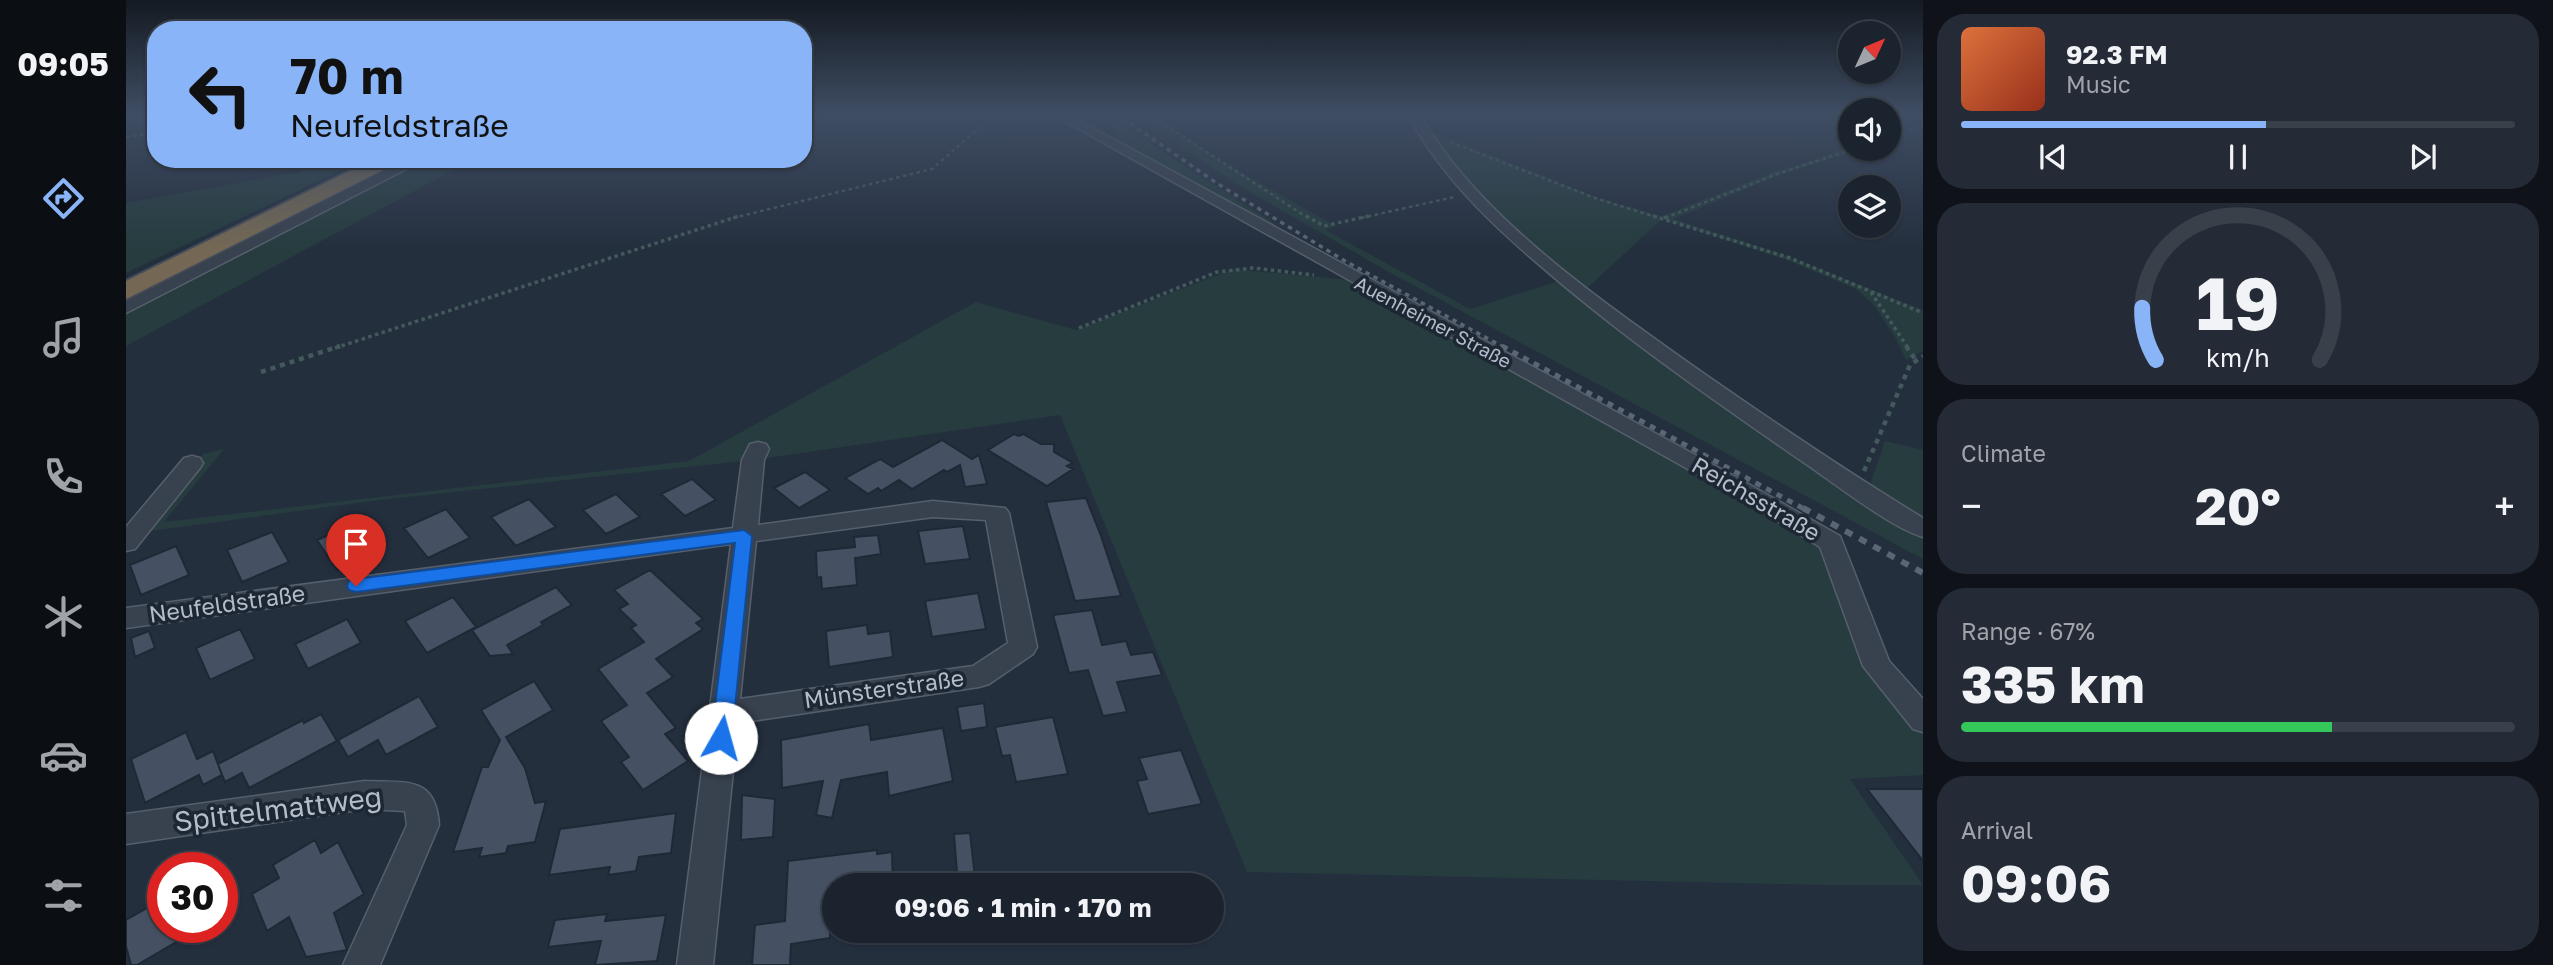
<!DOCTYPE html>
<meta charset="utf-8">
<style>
:root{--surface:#1b232e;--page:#242b36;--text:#f1f3f6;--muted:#a0a4aa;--line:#39404a;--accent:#8ab4f8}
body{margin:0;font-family:"Golos Text",sans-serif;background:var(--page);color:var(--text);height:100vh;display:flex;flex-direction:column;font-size:26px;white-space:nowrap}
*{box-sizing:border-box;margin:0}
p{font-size:23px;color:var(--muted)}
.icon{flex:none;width:38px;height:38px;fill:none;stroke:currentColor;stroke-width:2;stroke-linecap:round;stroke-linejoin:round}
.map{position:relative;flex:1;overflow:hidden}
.sheet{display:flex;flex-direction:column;gap:14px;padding:14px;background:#0f1319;width:630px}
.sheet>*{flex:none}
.guide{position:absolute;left:21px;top:21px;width:665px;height:147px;border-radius:28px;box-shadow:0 2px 5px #0004,0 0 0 2px var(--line);background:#8ab4f8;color:#111;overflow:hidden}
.needle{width:46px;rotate:46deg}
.fabs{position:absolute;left:1712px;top:21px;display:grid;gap:14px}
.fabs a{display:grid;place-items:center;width:63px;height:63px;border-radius:50%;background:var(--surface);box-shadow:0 2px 5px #0004,0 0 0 2px var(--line);font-size:35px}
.speed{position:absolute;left:21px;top:852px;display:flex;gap:14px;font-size:35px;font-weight:700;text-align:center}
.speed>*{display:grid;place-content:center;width:91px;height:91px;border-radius:50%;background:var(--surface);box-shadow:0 2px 5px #0004,0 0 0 2px var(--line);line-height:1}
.speed .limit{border:10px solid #d22;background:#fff;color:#111}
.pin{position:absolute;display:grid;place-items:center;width:60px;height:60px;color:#fff;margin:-72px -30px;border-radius:50% 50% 50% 0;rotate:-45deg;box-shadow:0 0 7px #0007}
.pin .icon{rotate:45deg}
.me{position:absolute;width:77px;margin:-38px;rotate:7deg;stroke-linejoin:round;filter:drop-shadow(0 0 5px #0008)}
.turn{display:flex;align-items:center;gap:24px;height:147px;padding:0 28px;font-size:32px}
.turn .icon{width:91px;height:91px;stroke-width:2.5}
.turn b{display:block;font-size:49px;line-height:60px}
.big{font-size:52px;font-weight:700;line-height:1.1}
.sheet .tile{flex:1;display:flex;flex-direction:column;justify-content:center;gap:10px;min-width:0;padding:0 24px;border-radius:28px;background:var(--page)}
.sheet .dial{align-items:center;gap:0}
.dial svg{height:182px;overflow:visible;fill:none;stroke:var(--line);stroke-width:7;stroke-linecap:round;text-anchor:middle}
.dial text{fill:var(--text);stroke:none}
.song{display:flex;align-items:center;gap:21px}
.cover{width:84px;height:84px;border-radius:10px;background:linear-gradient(135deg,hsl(20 70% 55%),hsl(10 70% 35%))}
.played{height:7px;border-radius:4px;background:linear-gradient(90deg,var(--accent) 55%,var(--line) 55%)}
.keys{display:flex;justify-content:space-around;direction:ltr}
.heat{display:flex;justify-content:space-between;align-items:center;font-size:38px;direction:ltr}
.charge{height:10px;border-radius:5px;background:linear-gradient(90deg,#34c759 67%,var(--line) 0)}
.trip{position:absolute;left:696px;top:873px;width:402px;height:70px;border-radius:35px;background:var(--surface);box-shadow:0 2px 5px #0004,0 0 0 2px var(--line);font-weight:700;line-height:70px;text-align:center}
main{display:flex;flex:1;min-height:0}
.tab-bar{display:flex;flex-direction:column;width:126px;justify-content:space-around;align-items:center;background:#0b0e12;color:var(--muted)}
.tab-bar .icon{width:49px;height:49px}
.tab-bar .active{color:var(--accent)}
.tab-bar b{font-size:32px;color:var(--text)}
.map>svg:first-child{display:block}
</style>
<main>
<nav class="tab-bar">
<b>09:05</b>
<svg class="icon active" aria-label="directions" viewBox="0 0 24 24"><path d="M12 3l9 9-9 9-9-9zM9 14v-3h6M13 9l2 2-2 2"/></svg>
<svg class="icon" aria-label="music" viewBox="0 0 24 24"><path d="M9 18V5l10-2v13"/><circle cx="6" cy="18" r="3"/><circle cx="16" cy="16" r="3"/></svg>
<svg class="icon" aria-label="phone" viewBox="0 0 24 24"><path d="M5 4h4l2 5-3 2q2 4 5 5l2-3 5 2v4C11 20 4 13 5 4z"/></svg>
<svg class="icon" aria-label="climate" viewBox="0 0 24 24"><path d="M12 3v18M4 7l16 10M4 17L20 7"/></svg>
<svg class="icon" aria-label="car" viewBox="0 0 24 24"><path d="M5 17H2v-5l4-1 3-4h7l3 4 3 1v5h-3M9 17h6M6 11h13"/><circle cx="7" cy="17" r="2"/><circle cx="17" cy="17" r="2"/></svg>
<svg class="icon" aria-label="filters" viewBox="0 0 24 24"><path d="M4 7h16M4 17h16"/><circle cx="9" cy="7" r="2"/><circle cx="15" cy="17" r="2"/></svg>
</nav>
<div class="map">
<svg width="1797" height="965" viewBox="0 0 1797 965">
<rect width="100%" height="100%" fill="#242f3e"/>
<path fill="#263c3f" d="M969 113H984L1029 147 1150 224 1144 229 984 139 993 136Z
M1005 113H1024L1090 158 1209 226 1200 230 1203 232 1344 309 1436 280 1797 534V559L1261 271 1107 182Z
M1305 131 1475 199 1536 216 1648 172 1724 148 1734 149 1656 174 1548 219 1653 253 1797 310V351L1780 360 1769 337 1747 304 1730 289 1661 260 1536 219 1458 291C1427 264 1314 166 1305 131Z
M228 159H239L0 273V203L174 172 180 161 191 160 186 171Z
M274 159H348L0 346V296Z
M1107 269 1235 281 1702 542 1749 668 1797 725V775L1724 779 1797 885H1699L1121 872 934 415 627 460 253 500 18 532 77 454 98 449 38 522 563 461 850 302 950 330Z
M1759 441 1797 450V520L1743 488Z"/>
<path fill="#455162" stroke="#1f2835" stroke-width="2" d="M888 434 893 436 897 434 915 444H928V452L947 463 941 466 947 469 921 486 862 450Z
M816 440 846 459 853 455 861 484 839 487 834 465 821 472 818 470 786 489 773 480 755 491 752 488 742 494 719 478 754 459 767 467Z
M679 472 704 490 673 508 648 488Z
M566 479 590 500 559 516 535 494Z
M490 494 514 517 480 534 457 510Z
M960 498 975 536 995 596 949 601 920 502Z
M403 499 430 527 390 546 365 517Z
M320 509 344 538 302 558 278 528Z
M235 521 255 550 211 570 191 540Z
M837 526 844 559 799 564 792 531Z
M146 532 163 562 116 582 101 550Z
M752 535 755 554 729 558 731 585 696 589 695 577 691 578 690 551 729 547 728 537Z
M50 546 63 575 15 595 4 565Z
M524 570 577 619 570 623 577 629 530 659 547 677 521 693 550 728 539 734 562 761 517 790 495 762 503 757 475 721 501 705 472 669 518 642 505 628 510 625 493 609 502 604 488 590Z
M430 587 446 605 415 622 417 625 381 645 387 654 364 656 346 630Z
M852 593 860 629 806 637 799 601Z
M327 597 350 627 301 653 279 621Z
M966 610 976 645 1000 641 1005 655 1027 652 1036 675 991 682 1001 712 977 716 962 670 943 673 927 615Z
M221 619 235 643 182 669 169 644Z
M741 625 742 634 764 631 767 657 703 667 700 631Z
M114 629 129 659 84 680 70 648Z
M23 631 29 648 9 657 5 638Z
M408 681 427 710 380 737 399 768 409 803 420 801 409 842 382 846 380 853 353 857 356 848 327 852 356 767H362L374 740 355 710Z
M293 696 312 727 260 755 252 740 222 757 212 740Z
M858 703 861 727 835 731 831 707Z
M195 714 211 741 123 788 116 773 99 782 92 764 177 720 178 723Z
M927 717 942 774 890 782 884 755 876 756 869 727Z
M743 724 745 740 817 728 827 781 763 796 761 772 715 780 706 818 690 815 697 781 656 788 655 740Z
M60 732 71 759 87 751 96 775 77 785 73 775 19 803 5 759Z
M1055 750 1076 804 1022 814 1011 781 1021 779 1013 758Z
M1741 789H1797V861Z
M616 795 649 799 647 837 615 840Z
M550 813 545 853 513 857 510 871 482 875 484 867 423 875 434 829Z
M844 833 850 886H832L828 834Z
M189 840 195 853 212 842 238 894 208 913 221 950 180 957 163 917 141 931 126 894 153 878 147 865Z
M751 850V854L766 852 767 886H709V909L704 910V938L665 944 664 965H626L629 925 659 921 662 861Z
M37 899V928H74L11 965H5L0 946V920Z
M481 914 479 921 540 915 531 961 469 965 475 941 422 947 429 920Z"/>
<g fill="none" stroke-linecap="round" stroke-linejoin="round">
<defs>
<path id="minor" d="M924 113H939L1619 482 1714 536 1763 661 1797 699V732L1787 729 1737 666 1694 547 1603 492Z
M1281 113H1293C1350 215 1473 299 1567 366 1643 419 1718 470 1797 518V537C1767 529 1708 483 1680 464 1597 407 1514 349 1437 285 1377 235 1318 183 1281 113Z
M282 159H300L0 313V301Z
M632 442 640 444 643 449 638 460 632 525 807 501 879 508 883 513 911 647 907 654 863 684 853 687 612 723 587 965H551L605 544 0 628V608L607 528 616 460 624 444ZM807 517 860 520 882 643 847 666 614 699 630 541Z
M66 456 74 458 77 463 74 468 9 549 0 551V527L58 458Z
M239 781C279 783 310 775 313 825L254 965H217L281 825 279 811 239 809 0 844V814Z"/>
<path id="highway" d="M248 159H274L271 163 0 299V281Z"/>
</defs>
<use href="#minor" stroke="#565f6c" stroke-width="3"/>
<use href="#highway" stroke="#434c59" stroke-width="4"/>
<path stroke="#44595c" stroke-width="2.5" stroke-dasharray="3.5 3.5" stroke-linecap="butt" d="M1021 113 1182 218
M0 137 30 133
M1762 137 1797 126
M1324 142 1469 198 1533 218
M607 218 806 169 870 113
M1235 218 1328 197
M1539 218 1651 174 1728 149"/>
<path stroke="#44595c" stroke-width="3.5" stroke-dasharray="3.5 3.5" stroke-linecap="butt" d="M1180 216 1198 226 1243 216
M1527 216 1664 258 1797 313
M1538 218 1543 216
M1745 292 1782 348
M953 328 1091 272 1127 268 1188 275
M209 348 613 216"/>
<path stroke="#44595c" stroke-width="4.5" stroke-dasharray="5 5" stroke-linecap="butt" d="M1780 346 1789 359
M135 372 214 346
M1738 471 1784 365 1797 356"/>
<use href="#minor" fill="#38414e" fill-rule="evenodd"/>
<use href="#highway" fill="#746855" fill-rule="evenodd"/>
<path stroke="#5a6575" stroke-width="3.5" stroke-dasharray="4.5 4.5" stroke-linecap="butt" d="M989 113 1092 184 1219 261 1379 348"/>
<path stroke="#5a6575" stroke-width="5" stroke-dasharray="6 6" stroke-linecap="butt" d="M1376 346 1680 510"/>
<path stroke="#5a6575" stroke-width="6" stroke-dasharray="8 8" stroke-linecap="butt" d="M1677 508 1797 573"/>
</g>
<linearGradient id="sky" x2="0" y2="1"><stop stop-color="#141a22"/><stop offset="0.46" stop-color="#3f4d63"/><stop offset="1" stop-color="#3f4d63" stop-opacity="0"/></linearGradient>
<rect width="1797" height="248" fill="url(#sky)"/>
<path fill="#1a73e8" stroke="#114b97" stroke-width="2" d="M618 530 626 536 606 738 603 744 595 747 588 744 585 738 609 543 230 592 223 590 221 586 223 581 230 579Z"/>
<g text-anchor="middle" stroke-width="7" stroke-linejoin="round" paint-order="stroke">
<g font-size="19" fill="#b4bcc9" stroke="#1d2633">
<text transform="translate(1307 322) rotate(28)" y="7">Auenheimer Straße</text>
</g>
<g font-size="23" fill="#b4bcc9" stroke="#1d2633">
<text transform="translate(1630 499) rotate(30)" y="8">Reichsstraße</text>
<text transform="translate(101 604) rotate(-8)" y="8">Neufeldstraße</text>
<text transform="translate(758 689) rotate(-8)" y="8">Münsterstraße</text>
</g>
<g font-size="28" fill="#b4bcc9" stroke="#1d2633">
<text transform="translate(152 809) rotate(-7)" y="10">Spittelmattweg</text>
</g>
</g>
</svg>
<div class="fabs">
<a><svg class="needle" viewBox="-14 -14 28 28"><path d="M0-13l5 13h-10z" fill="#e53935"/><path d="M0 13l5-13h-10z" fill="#a0a4aa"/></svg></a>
<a><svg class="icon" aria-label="sound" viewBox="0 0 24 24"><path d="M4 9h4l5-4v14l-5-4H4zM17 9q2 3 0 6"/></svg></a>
<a><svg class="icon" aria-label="layers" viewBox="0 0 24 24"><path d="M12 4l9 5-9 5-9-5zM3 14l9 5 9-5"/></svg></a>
</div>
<div class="speed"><div class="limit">30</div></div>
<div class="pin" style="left:230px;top:586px;background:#d93025"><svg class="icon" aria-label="arrive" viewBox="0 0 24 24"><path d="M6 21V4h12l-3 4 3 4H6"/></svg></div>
<svg class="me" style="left:595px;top:738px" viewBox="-20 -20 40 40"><circle r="19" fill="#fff"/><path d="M0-13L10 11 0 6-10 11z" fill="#1a73e8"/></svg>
<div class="trip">09:06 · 1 min · 170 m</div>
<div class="guide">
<div class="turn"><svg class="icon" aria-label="left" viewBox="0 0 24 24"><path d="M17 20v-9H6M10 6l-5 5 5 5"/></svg><div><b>70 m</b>Neufeldstraße</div></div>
</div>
</div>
<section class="sheet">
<div class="tile">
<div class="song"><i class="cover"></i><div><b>92.3 FM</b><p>Music</p></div></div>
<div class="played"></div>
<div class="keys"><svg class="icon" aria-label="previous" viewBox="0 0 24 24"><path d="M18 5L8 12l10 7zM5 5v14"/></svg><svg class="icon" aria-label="pause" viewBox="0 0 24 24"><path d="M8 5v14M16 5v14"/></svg><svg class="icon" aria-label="next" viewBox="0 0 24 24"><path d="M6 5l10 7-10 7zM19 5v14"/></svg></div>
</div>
<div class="tile dial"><svg viewBox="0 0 100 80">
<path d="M14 69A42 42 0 1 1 86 69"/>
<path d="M14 69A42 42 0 0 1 8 46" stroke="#8ab4f8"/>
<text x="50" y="56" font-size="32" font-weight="700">19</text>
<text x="50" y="72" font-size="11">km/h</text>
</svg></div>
<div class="tile"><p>Climate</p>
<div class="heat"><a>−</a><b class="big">20°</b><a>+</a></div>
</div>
<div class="tile"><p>Range · 67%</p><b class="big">335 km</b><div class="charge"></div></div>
<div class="tile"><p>Arrival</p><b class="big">09:06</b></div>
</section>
</main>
